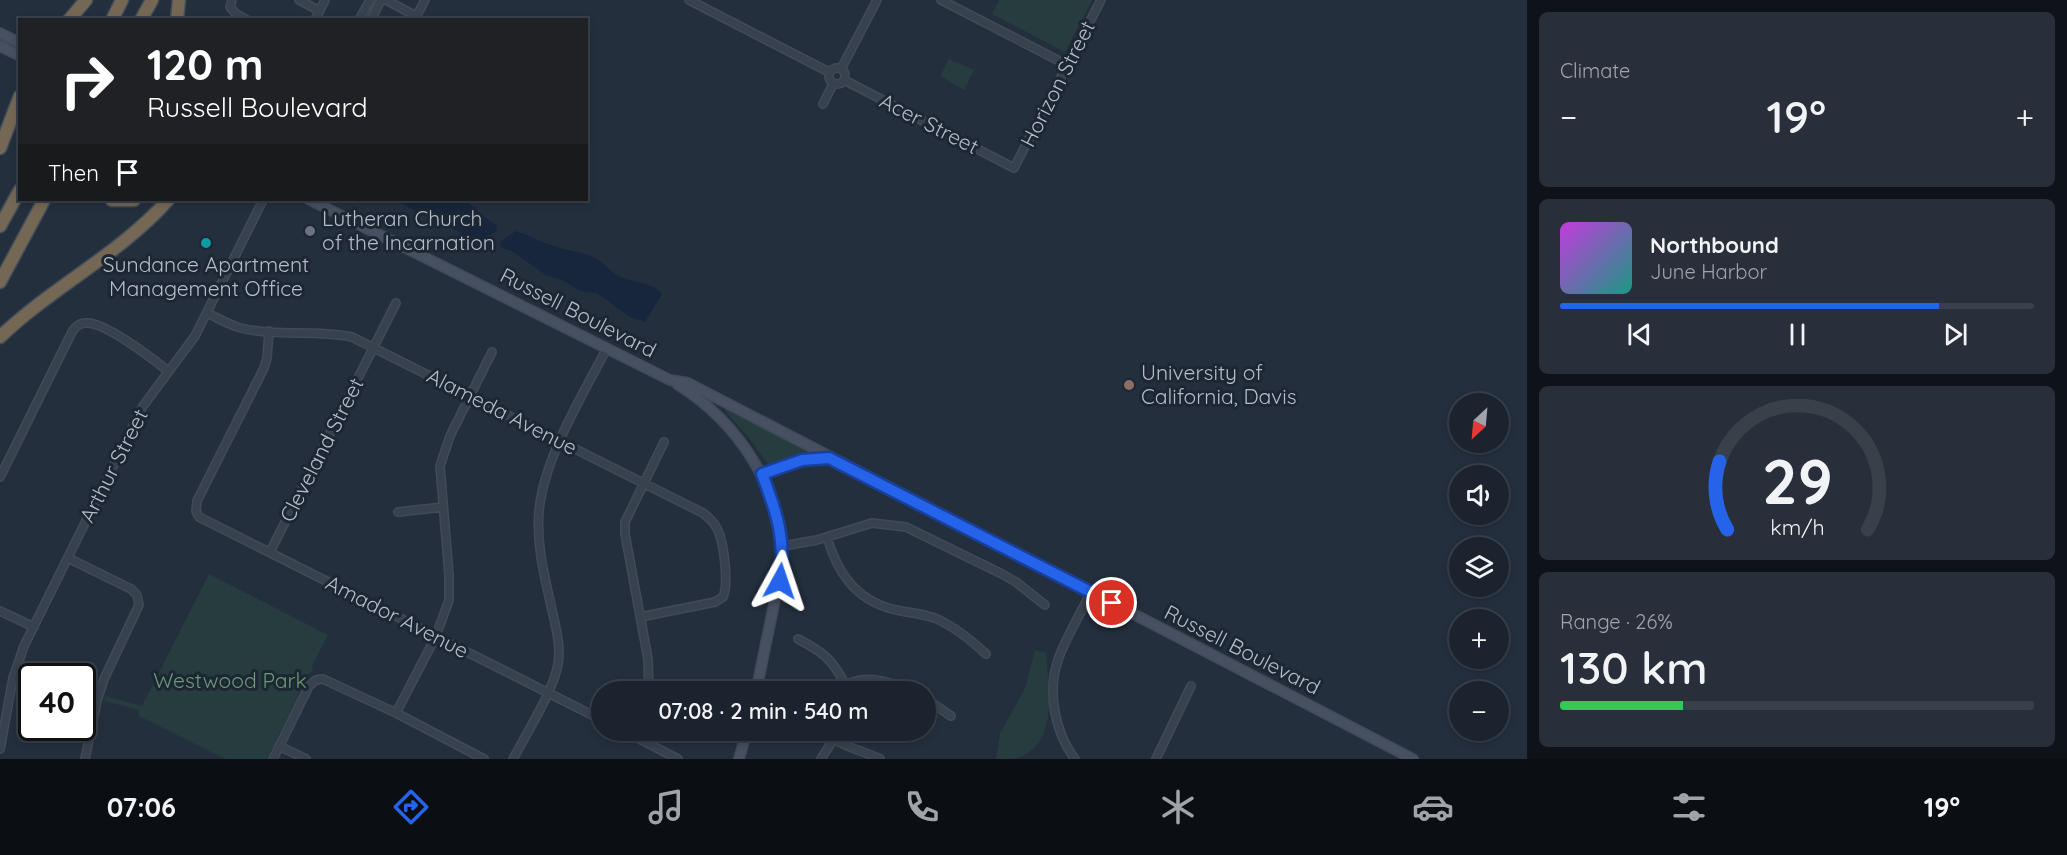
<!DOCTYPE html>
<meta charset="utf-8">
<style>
:root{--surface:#1b232e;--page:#282f3a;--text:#f1f3f6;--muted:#a0a4aa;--line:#39404a;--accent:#2563eb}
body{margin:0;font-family:Quicksand,sans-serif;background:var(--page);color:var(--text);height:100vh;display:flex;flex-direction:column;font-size:22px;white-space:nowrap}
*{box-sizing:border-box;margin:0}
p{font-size:20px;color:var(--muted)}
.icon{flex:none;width:33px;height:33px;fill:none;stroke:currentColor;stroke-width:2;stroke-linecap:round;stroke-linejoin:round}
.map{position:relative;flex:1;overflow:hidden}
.details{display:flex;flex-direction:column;gap:12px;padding:12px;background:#0f1319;width:540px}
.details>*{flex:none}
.hud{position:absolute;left:18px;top:18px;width:570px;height:183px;border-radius:0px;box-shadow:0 3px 9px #0003,0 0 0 2px var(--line);background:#202124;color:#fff;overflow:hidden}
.needle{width:39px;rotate:206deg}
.controls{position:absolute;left:1449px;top:393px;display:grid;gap:12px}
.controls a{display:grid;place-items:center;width:60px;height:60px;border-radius:50%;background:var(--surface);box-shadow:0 3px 9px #0003,0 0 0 2px var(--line);font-size:30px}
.speed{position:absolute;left:18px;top:663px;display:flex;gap:12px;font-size:30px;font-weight:700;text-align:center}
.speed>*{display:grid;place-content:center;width:78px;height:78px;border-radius:50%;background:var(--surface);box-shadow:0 3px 9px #0003,0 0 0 2px var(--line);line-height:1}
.speed .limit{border:3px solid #111;border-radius:9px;background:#fff;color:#111}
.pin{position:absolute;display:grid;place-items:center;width:51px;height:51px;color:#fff;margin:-26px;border:3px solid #fff;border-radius:50%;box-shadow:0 2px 6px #0007}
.me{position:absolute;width:66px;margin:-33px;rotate:5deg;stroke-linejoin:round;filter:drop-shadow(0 0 4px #0008)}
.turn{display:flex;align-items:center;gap:21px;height:126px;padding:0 30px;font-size:27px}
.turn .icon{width:78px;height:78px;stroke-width:2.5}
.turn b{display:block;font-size:42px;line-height:51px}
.then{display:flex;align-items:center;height:57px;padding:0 30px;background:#0003;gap:12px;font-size:22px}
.big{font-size:45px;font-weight:600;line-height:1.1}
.details .widget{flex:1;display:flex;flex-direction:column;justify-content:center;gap:9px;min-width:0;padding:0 21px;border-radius:9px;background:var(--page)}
.details .dial{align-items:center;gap:0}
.dial svg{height:156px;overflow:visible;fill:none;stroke:var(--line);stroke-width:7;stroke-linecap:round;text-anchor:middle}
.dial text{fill:var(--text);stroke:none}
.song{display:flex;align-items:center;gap:18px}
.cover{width:72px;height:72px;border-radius:9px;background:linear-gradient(135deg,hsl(290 70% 55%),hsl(170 70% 35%))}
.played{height:6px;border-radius:3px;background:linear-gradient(90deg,var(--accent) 80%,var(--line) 80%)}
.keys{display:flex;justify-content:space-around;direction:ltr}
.heat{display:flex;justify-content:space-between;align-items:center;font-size:33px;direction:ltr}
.charge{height:9px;border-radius:4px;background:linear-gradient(90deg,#34c759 26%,var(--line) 0)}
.trip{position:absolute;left:591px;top:681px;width:345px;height:60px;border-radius:30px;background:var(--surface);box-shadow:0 3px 9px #0003,0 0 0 2px var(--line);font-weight:600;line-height:60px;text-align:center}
.tab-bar{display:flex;height:96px;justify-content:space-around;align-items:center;background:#0b0e12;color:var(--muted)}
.tab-bar .icon{width:42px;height:42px}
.tab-bar .current{color:var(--accent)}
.tab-bar b{font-size:27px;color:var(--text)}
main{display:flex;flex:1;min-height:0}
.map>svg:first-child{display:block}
</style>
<main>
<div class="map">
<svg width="1527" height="759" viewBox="0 0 1527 759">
<rect width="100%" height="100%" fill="#242f3e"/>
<path fill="#263c3f" d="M999 0H1092L1065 52 992 14Z
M949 59 974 70 964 90 940 76Z
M726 409 812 453 774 464H768L749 438 725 411Z
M209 574 328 635 312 666 313 670 301 681 297 698 267 759H225L139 716V710L104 701 105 696 142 706Z
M1035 650 1046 653C1048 688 1060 741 1019 758 1013 759 1003 759 996 759L1000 734 1026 686Z"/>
<path fill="#17263c" d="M394 200H463C476 207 483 219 497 225L496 232 481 238 467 236Z
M516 231C531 236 545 244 560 248 572 252 586 252 597 259 607 265 609 272 623 278 635 283 655 283 662 294L645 322 630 317 597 293 580 291 564 281 546 275 512 251 502 248 500 242Z"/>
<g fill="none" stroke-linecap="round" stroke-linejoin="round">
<defs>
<path id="street" d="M232 0 230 7 235 13 247 20
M299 0 320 11
M386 0 416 16
M689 0 829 72
M941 0 1067 65
M415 19 425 0
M315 20 325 0
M359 20 370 0
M371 20 381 0
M829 76a8 8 0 1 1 16 0a8 8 0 1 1-16 0Z
M841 69 877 0
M844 80 1014 168 1101 0
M823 104 833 84
M207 313C218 318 229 325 241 328 277 337 316 329 352 337L703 513C708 517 713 521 716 527 724 539 729 584 723 597L715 602 640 617
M269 331 267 358 264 368 197 501 196 511 199 517 602 720
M0 477 71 334C74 328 78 323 86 323 104 321 153 359 168 371
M398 512 443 507
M827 537C837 572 855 599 892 609 907 613 923 613 937 619 955 627 972 641 986 654
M783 546 817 540 872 523 906 527 1000 573 1016 582 1045 605
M270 552 396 303
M68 558 131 589 137 595 139 605 104 679 97 701 85 759
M0 611 34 627
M798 639C823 652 832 659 845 684
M649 692 648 659 625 534V522L664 442
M834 692C858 673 886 678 911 692
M926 699 951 716
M396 713 436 636 449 600V575L440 466 450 436 492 352
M622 730 678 759
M823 730C839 747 860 749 880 759
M279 746 306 759
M0 749 13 678 24 646 143 406 195 336 263 200
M273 759 309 686 316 680 323 679 396 713 484 759
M513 759C526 734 554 690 558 664 561 646 556 628 552 610 545 578 536 545 539 511 544 458 582 396 607 348
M821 759 833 740
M1075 759C1055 733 1047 692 1058 660 1066 637 1080 615 1091 592
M1156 759 1191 686"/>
<path id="secondary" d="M0 33 20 43
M0 46 20 56
M310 200 670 380 688 383 1413 759
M677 384C739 423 784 490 782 565L756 692
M762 475 797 461 829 458
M739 759 747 730"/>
<path id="highway" d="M69 20 86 0
M112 20 122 0
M141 20 152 0
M177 20 179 0
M0 148 20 96
M112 200H134
M0 226 20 190
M0 282 44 200
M0 337C52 287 120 254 168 200"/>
</defs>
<use href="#street" stroke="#414a57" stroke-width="10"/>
<use href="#secondary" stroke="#414a57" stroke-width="12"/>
<use href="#highway" stroke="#434c59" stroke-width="15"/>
<use href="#street" stroke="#38414e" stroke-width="7"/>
<use href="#secondary" stroke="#465061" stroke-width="9"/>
<use href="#highway" stroke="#746855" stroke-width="12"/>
</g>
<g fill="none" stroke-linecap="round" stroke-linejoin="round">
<defs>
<path id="route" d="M780 581C786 540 777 513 762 474L802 460 829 458 1112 603"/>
</defs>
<use href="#route" stroke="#184099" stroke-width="15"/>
<use href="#route" stroke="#2563eb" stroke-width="10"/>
</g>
<circle fill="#6b7280" stroke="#1d2633" stroke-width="2" cx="310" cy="231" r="6"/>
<circle fill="#0f9aa8" stroke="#1d2633" stroke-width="2" cx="206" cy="243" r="6"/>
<circle fill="#8d6e63" stroke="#1d2633" stroke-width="2" cx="1129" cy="385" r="6"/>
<g text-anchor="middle" stroke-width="6" stroke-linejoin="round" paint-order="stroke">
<g font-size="21" fill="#b4bcc9" stroke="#1d2633">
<text transform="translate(1058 84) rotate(-63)" y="7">Horizon Street</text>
<text transform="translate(929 124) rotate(27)" y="7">Acer Street</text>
<text transform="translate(578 313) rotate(27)" y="7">Russell Boulevard</text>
<text transform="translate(502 412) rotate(27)" y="7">Alameda Avenue</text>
<text transform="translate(322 450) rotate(-63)" y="7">Cleveland Street</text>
<text transform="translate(114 466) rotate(-63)" y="7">Arthur Street</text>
<text transform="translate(397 617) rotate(27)" y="7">Amador Avenue</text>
<text transform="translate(1242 650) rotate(27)" y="7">Russell Boulevard</text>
</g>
<g font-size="21" fill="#b4bcc9" stroke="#1d2633" text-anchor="start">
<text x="322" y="226">Lutheran Church<tspan x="322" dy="24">of the Incarnation</tspan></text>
<text x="206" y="272" text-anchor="middle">Sundance Apartment<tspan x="206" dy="24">Management Office</tspan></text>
<text x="1141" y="380">University of<tspan x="1141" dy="24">California, Davis</tspan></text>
</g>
<g font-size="21" fill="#6b9a76" stroke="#1d2633">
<text x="230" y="688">Westwood Park</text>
</g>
</g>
</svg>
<div class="controls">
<a><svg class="needle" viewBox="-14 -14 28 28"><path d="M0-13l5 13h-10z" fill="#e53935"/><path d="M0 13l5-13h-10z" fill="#a0a4aa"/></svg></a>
<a><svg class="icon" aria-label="sound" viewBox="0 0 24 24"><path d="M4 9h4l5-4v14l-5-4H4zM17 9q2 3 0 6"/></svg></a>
<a><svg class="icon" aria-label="layers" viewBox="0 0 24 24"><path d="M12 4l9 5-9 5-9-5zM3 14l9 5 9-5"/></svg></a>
<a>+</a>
<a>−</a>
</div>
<div class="speed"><div class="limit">40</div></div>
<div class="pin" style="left:1112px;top:603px;background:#d93025"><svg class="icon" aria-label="arrive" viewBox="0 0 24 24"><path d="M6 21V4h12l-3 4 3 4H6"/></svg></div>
<svg class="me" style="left:780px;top:581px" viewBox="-20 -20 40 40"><path d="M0-17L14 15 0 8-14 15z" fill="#2563eb" stroke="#fff" stroke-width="4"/></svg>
<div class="trip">07:08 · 2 min · 540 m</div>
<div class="hud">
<div class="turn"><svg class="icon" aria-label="right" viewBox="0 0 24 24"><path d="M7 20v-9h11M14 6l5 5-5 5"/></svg><div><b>120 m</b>Russell Boulevard</div></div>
<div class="then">Then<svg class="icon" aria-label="arrive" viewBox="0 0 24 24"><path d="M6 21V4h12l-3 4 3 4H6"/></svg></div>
</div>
</div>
<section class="details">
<div class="widget"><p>Climate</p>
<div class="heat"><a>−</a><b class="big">19°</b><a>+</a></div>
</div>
<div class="widget">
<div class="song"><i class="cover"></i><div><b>Northbound</b><p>June Harbor</p></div></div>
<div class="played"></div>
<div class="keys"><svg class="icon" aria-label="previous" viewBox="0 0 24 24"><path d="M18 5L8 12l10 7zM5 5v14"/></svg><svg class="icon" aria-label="pause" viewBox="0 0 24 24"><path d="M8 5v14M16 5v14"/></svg><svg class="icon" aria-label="next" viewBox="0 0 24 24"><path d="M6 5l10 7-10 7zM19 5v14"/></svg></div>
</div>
<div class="widget dial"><svg viewBox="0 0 100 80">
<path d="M14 69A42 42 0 1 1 86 69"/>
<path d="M14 69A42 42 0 0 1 10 34" stroke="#2563eb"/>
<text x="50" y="56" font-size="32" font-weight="700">29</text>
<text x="50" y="72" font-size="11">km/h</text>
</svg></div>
<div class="widget"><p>Range · 26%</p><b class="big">130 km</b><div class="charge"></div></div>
</section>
</main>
<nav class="tab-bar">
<b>07:06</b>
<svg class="icon current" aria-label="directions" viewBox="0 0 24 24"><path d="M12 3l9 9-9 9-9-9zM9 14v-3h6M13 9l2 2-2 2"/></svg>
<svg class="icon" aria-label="music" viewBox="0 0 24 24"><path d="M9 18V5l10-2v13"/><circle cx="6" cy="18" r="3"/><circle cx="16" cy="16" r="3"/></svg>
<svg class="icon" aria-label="phone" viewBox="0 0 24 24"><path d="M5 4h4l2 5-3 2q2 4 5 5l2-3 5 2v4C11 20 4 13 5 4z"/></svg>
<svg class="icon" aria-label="climate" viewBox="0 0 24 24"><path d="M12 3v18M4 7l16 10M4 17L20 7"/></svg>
<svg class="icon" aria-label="car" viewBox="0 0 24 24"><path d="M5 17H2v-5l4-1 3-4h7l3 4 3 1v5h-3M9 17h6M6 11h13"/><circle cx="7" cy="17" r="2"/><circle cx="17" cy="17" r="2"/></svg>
<svg class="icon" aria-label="filters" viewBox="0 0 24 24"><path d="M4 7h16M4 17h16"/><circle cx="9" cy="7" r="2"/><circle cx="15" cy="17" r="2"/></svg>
<b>19°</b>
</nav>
